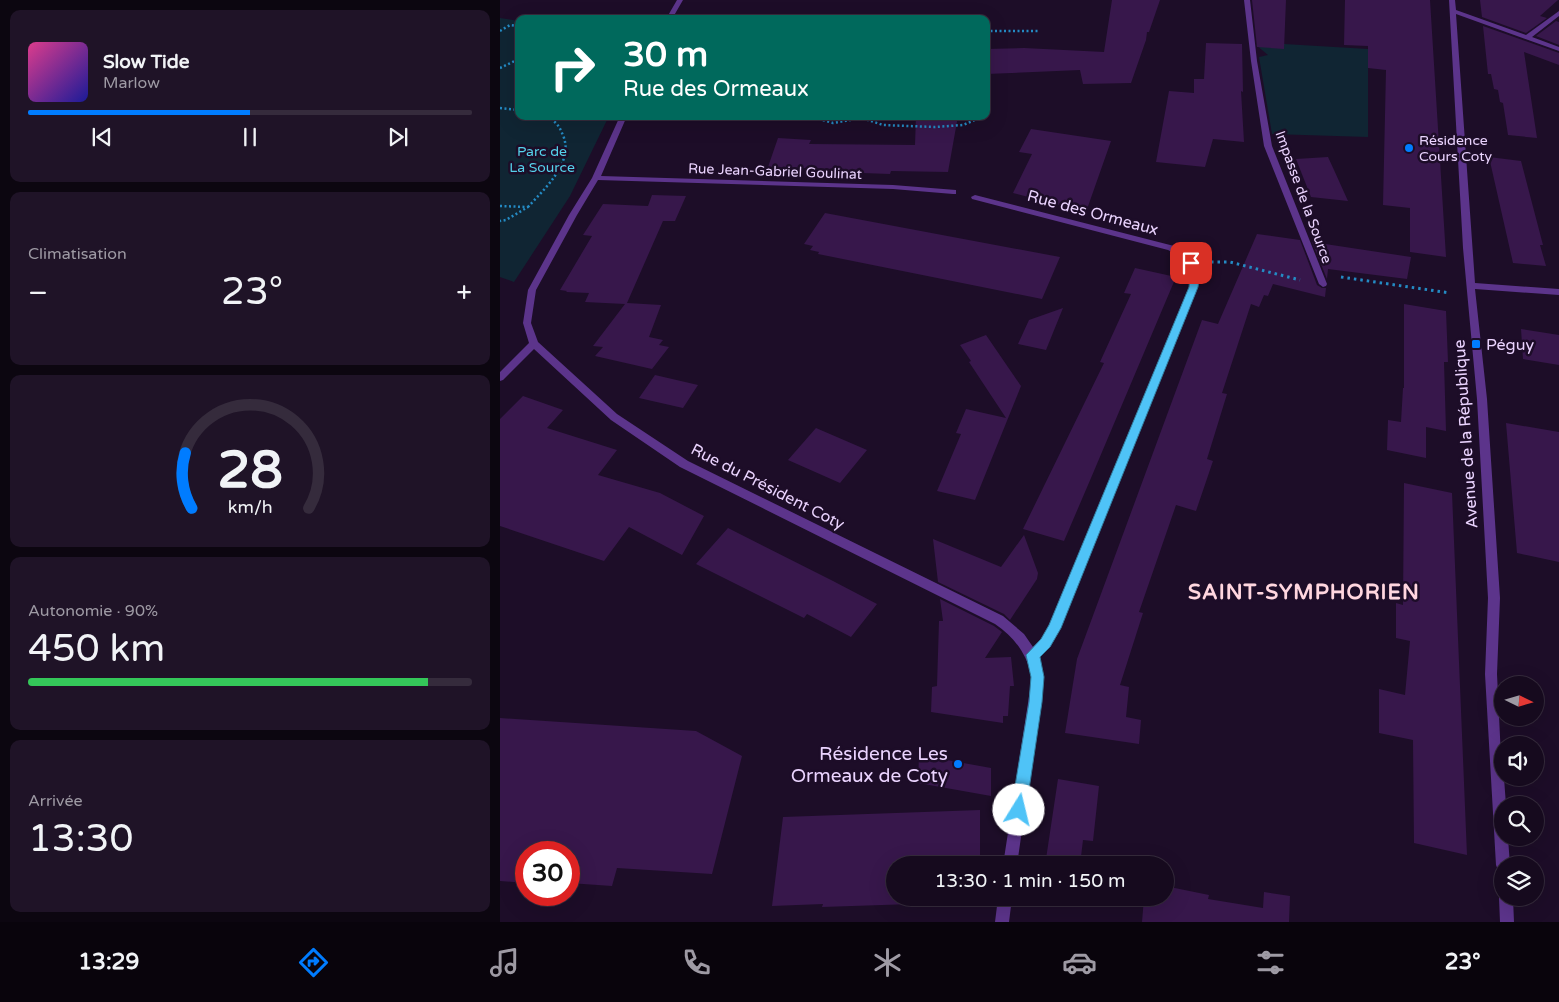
<!DOCTYPE html>
<html lang="fr">
<meta charset="utf-8">
<style>
:root{--surface:#160a1e;--page:#1f1327;--text:#f1f3f6;--muted:#9e9aa4;--line:#352b3c;--accent:#007cff}
body{margin:0;font-family:"Varela Round",sans-serif;background:var(--page);color:var(--text);height:100vh;display:flex;flex-direction:column;font-size:19px;white-space:nowrap}
*{box-sizing:border-box;margin:0}
p{font-size:16px;color:var(--muted)}
.icon{flex:none;width:28px;height:28px;fill:none;stroke:currentColor;stroke-width:2;stroke-linecap:round;stroke-linejoin:round}
.map{position:relative;flex:1;overflow:hidden}
.side{display:flex;flex-direction:column;gap:10px;padding:10px;background:#0c0610;width:500px}
.side>*{flex:none}
.guide{position:absolute;left:15px;top:15px;width:475px;height:105px;border-radius:10px;box-shadow:0 5px 20px #0002,0 0 0 1px var(--line);background:#00695c;color:#fff;overflow:hidden}
.needle{width:32px;rotate:95deg}
.buttons{position:absolute;left:994px;top:676px;display:grid;gap:10px}
.buttons a{display:grid;place-items:center;width:50px;height:50px;border-radius:50%;background:var(--surface);box-shadow:0 5px 20px #0002,0 0 0 1px var(--line);font-size:25px}
.speed{position:absolute;left:15px;top:841px;display:flex;gap:10px;font-size:25px;font-weight:700;text-align:center}
.speed>*{display:grid;place-content:center;width:65px;height:65px;border-radius:50%;background:var(--surface);box-shadow:0 5px 20px #0002,0 0 0 1px var(--line);line-height:1}
.speed .limit{border:8px solid #d22;background:#fff;color:#111}
.pin{position:absolute;display:grid;place-items:center;width:42px;height:42px;color:#fff;margin:-21px;border-radius:10px;box-shadow:0 2px 8px #0006}
.me{position:absolute;width:55px;margin:-28px;rotate:9deg;stroke-linejoin:round;filter:drop-shadow(0 0 4px #0008)}
.turn{display:flex;align-items:center;gap:18px;height:105px;padding:0 25px;font-size:22px}
.turn .icon{width:65px;height:65px;stroke-width:2.5}
.turn b{display:block;font-size:35px;line-height:42px}
.big{font-size:38px;font-weight:600;line-height:1.1}
.side .card{flex:1;display:flex;flex-direction:column;justify-content:center;gap:8px;min-width:0;padding:0 18px;border-radius:10px;background:var(--page)}
.side .dial{align-items:center;gap:0}
.dial svg{height:130px;overflow:visible;fill:none;stroke:var(--line);stroke-width:7;stroke-linecap:round;text-anchor:middle}
.dial text{fill:var(--text);stroke:none}
.song{display:flex;align-items:center;gap:15px}
.cover{width:60px;height:60px;border-radius:8px;background:linear-gradient(135deg,hsl(330 70% 55%),hsl(240 70% 35%))}
.played{height:5px;border-radius:2px;background:linear-gradient(90deg,var(--accent) 50%,var(--line) 50%)}
.keys{display:flex;justify-content:space-around;direction:ltr}
.heat{display:flex;justify-content:space-between;align-items:center;font-size:28px;direction:ltr}
.charge{height:8px;border-radius:4px;background:linear-gradient(90deg,#34c759 90%,var(--line) 0)}
.trip{position:absolute;left:386px;top:856px;width:288px;height:50px;border-radius:25px;background:var(--surface);box-shadow:0 5px 20px #0002,0 0 0 1px var(--line);font-weight:600;line-height:50px;text-align:center}
.tabs{display:flex;height:80px;justify-content:space-around;align-items:center;background:#09040c;color:var(--muted)}
.tabs .icon{width:35px;height:35px}
.tabs .active{color:var(--accent)}
.tabs b{font-size:22px;color:var(--text)}
main{display:flex;flex:1;min-height:0}
.map>svg:first-child{display:block}
</style>
<main>
<section class="side">
<div class="card">
<div class="song"><i class="cover"></i><div><b>Slow Tide</b><p>Marlow</p></div></div>
<div class="played"></div>
<div class="keys"><svg class="icon" aria-label="previous" viewBox="0 0 24 24"><path d="M18 5L8 12l10 7zM5 5v14"/></svg><svg class="icon" aria-label="pause" viewBox="0 0 24 24"><path d="M8 5v14M16 5v14"/></svg><svg class="icon" aria-label="next" viewBox="0 0 24 24"><path d="M6 5l10 7-10 7zM19 5v14"/></svg></div>
</div>
<div class="card"><p>Climatisation</p>
<div class="heat"><a>−</a><b class="big">23°</b><a>+</a></div>
</div>
<div class="card dial"><svg viewBox="0 0 100 80">
<path d="M14 69A42 42 0 1 1 86 69"/>
<path d="M14 69A42 42 0 0 1 10 35" stroke="#007cff"/>
<text x="50" y="56" font-size="32" font-weight="700">28</text>
<text x="50" y="72" font-size="11">km/h</text>
</svg></div>
<div class="card"><p>Autonomie · 90%</p><b class="big">450 km</b><div class="charge"></div></div>
<div class="card"><p>Arrivée</p><b class="big">13:30</b></div>
</section>
<div class="map">
<svg width="1059" height="922" viewBox="0 0 1059 922">
<rect width="100%" height="100%" fill="#1d0d28"/>
<path fill="#102533" d="M0 18 19 21V116H109L70 196 14 282 0 277Z
M784 44 868 49V137L772 134 759 57 768 55 756 45Z"/>
<path fill="#37174b" d="M612 0H660L649 32H647L646 40 631 83 583 84 580 70 486 74V49L524 48 604 52Z
M752 0H786L784 49 757 47Z
M845 0H930L946 257 910 252V208L883 205 886 70 868 68V46L844 45Z
M980 0H1058L1040 16 1047 18 1026 33 982 17Z
M1056 21 1059 22V45L1036 36Z
M983 26 1059 53V65L1024 52 1037 138 1008 135 1003 103 1000 102 998 90 994 89 991 74H988Z
M706 43 742 44 743 92 741 91 744 142 713 139 705 167 656 162 669 91 694 93V79H704Z
M416 116H458L448 172 391 171 390 174 335 172 336 169 268 167 278 138 311 140 309 144 415 145Z
M531 129 611 141 586 212 513 193 532 154 519 152Z
M828 157 834 170 848 201 811 197 796 159Z
M989 157 1021 161 1043 245H1040L1046 266 1013 263Z
M152 195 186 196 175 221H163L127 303 161 305 149 337 163 340 159 345 169 347 152 369 95 356 103 347 93 346 125 304 85 302 89 293 66 292 67 291 60 290 92 236 83 235 103 204 148 206Z
M325 213 560 257 542 299 318 254 319 252 310 250 313 246 304 244Z
M757 234 800 240 817 285 822 288H826L825 297 773 284 768 296 764 295 759 307 751 304 722 393 727 394 707 459 713 461 696 511 676 505 639 612 643 613 620 685 629 687 626 717 641 720 639 744 565 733 577 659 702 320 718 324Z
M812 242 911 257 907 279 828 269 827 279Z
M635 268 676 277 591 478 564 541 523 529 604 363 600 362 631 294 624 293Z
M904 304 946 311 948 362H944L946 431 926 427V458L887 450 888 420 901 422 903 388H904Z
M563 308 546 350 518 344 529 320Z
M1021 329 1059 335V365L1023 359Z
M486 335 521 386 475 500 437 491 461 434 456 433 466 409 506 418 469 362 471 361 460 345Z
M155 375 198 385 183 408 139 398Z
M23 396 63 410 47 428 117 450 98 475 160 493 204 516 182 555 129 527 104 561 0 526V419Z
M1006 423 1059 432V562L1017 553Z
M316 428 367 450 340 483 288 460Z
M904 483 952 493 967 855 914 843 913 740 879 733V689L905 695 910 641 896 638V603L903 605Z
M228 528 333 581 377 604 351 637 307 614 304 618 196 564Z
M524 535 538 573 537 579 510 620 504 614 438 582 433 539 501 567Z
M440 599 494 626 502 632 485 658 511 657 514 686H510L508 716H503V723L431 712 432 687 437 686 439 621H443Z
M0 718 196 731 242 756 212 874 117 868 112 886 69 883V852H26V883L0 881Z
M419 755 491 768V796L418 783Z
M558 779 599 786 593 841 583 840 580 865 546 859Z
M480 810V865H395V898H448L442 903 322 907 323 904 272 906 283 817Z
M665 886 709 895 708 899 763 908 764 892 790 896 789 922H642L644 898H665Z"/>
<g fill="none" stroke-linecap="round" stroke-linejoin="round">
<path stroke="#248bc4" stroke-width="2.5" stroke-dasharray="2 2.5" stroke-linecap="butt" d="M0 31 10 25 19 26
M486 31H540
M0 68 19 59
M0 108 19 110
M486 114 488 105
M310 116 333 123 362 118 383 125 435 127 463 125 484 116
M0 206 28 207 6 220 0 221
M28 207C45 188 76 161 62 133 59 125 54 120 46 116"/>
<path stroke="#248bc4" stroke-width="3" stroke-dasharray="2.5 4" stroke-linecap="butt" d="M711 262H730L800 280
M841 277 950 293"/>
<path fill="#5c348b" fill-rule="evenodd" d="M744 0H750L757 61 772 146 827 284 826 286 823 287 819 284 764 146 751 61Z"/>
<path fill="#5c348b" fill-rule="evenodd" d="M177 0H183L172 19H166Z
M949 0H955L956 10 1026 35 1059 11V16L1032 37 1059 47V51L956 14 975 283 1059 289V295L975 289 987 399 1000 598 997 674 1002 778H1004L1006 805H1002V838H1008L1010 865H1002V871L998 870 996 865 985 674 988 598 977 399 963 248Z
M120 116H127L101 176 393 185 456 190V194H453L393 189 98 180 77 215 36 290 31 323 38 342 117 414 188 461 503 616 524 634 533 647 542 639 549 626 690 287C691 268 685 259 668 250L472 199 471 197 475 195 674 246C692 255 699 267 698 287L560 628 550 647 538 658 544 677 517 865H503L532 677C526 653 515 638 495 624L180 467 111 420 34 349 3 380 0 381V372L29 343 23 323 28 290 69 215 92 178Z
M1001 893H1002V898H1013L1014 922H1000L999 898Z
M498 898H512L509 922H495Z"/>
</g>
<path fill="#4fc3f7" stroke="#337fa1" d="M691 260 694 261 700 274 698 287 561 628 550 647 540 657 544 677 542 702 526 810 524 816 519 818 513 816 511 810 529 702 531 677 526 655 541 639 549 625 689 287 690 274 686 263Z"/>
<g fill="#007cff" stroke="#1d0d28" stroke-width="2">
<circle cx="909" cy="148" r="5"/>
<rect x="971" y="339" width="10" height="10" rx="2.5"/>
<circle cx="458" cy="764" r="5"/>
</g>
<g text-anchor="middle" stroke-width="5" stroke-linejoin="round" paint-order="stroke">
<g font-size="14" fill="#ebd4ff" stroke="#1d0d28" text-anchor="start">
<text x="919" y="145">Résidence<tspan x="919" dy="16">Cours Coty</tspan></text>
</g>
<g font-size="14" fill="#55d2eb" stroke="#1d0d28">
<text x="42" y="156">Parc de<tspan x="42" dy="16">La Source</tspan></text>
</g>
<g font-size="14" fill="#ebd4ff" stroke="#1d0d28">
<text transform="translate(275 171) rotate(2)" y="5">Rue Jean-Gabriel Goulinat</text>
<text transform="translate(804 197) rotate(70)" y="5">Impasse de la Source</text>
</g>
<g font-size="16" fill="#ebd4ff" stroke="#1d0d28">
<text transform="translate(593 212) rotate(15)" y="6">Rue des Ormeaux</text>
<text transform="translate(965 434) rotate(-94)" y="6">Avenue de la République</text>
<text transform="translate(268 486) rotate(27)" y="6">Rue du Président Coty</text>
</g>
<g font-size="16" fill="#ebd4ff" stroke="#1d0d28" text-anchor="start">
<text x="986" y="350">Péguy</text>
</g>
<g font-size="19" fill="#ebd4ff" stroke="#1d0d28" text-anchor="end">
<text x="448" y="760">Résidence Les<tspan x="448" dy="22">Ormeaux de Coty</tspan></text>
</g>
<g font-size="21" font-weight="bold" letter-spacing="1" fill="#ffd6df" stroke="#1d0d28">
<text x="804" y="599">SAINT-SYMPHORIEN</text>
</g>
</g>
</svg>
<div class="buttons">
<a><svg class="needle" viewBox="-14 -14 28 28"><path d="M0-13l5 13h-10z" fill="#e53935"/><path d="M0 13l5-13h-10z" fill="#9e9aa4"/></svg></a>
<a><svg class="icon" aria-label="sound" viewBox="0 0 24 24"><path d="M4 9h4l5-4v14l-5-4H4zM17 9q2 3 0 6"/></svg></a>
<a><svg class="icon" aria-label="search" viewBox="0 0 24 24"><circle cx="10" cy="10" r="6"/><path d="M15 15l6 6"/></svg></a>
<a><svg class="icon" aria-label="layers" viewBox="0 0 24 24"><path d="M12 4l9 5-9 5-9-5zM3 14l9 5 9-5"/></svg></a>
</div>
<div class="speed"><div class="limit">30</div></div>
<div class="pin" style="left:691px;top:263px;background:#d93025"><svg class="icon" aria-label="arrive" viewBox="0 0 24 24"><path d="M6 21V4h12l-3 4 3 4H6"/></svg></div>
<svg class="me" style="left:519px;top:810px" viewBox="-20 -20 40 40"><circle r="19" fill="#fff"/><path d="M0-13L10 11 0 6-10 11z" fill="#4fc3f7"/></svg>
<div class="trip">13:30 · 1 min · 150 m</div>
<div class="guide">
<div class="turn"><svg class="icon" aria-label="right" viewBox="0 0 24 24"><path d="M7 20v-9h11M14 6l5 5-5 5"/></svg><div><b>30 m</b>Rue des Ormeaux</div></div>
</div>
</div>
</main>
<nav class="tabs">
<b>13:29</b>
<svg class="icon active" aria-label="directions" viewBox="0 0 24 24"><path d="M12 3l9 9-9 9-9-9zM9 14v-3h6M13 9l2 2-2 2"/></svg>
<svg class="icon" aria-label="music" viewBox="0 0 24 24"><path d="M9 18V5l10-2v13"/><circle cx="6" cy="18" r="3"/><circle cx="16" cy="16" r="3"/></svg>
<svg class="icon" aria-label="phone" viewBox="0 0 24 24"><path d="M5 4h4l2 5-3 2q2 4 5 5l2-3 5 2v4C11 20 4 13 5 4z"/></svg>
<svg class="icon" aria-label="climate" viewBox="0 0 24 24"><path d="M12 3v18M4 7l16 10M4 17L20 7"/></svg>
<svg class="icon" aria-label="car" viewBox="0 0 24 24"><path d="M5 17H2v-5l4-1 3-4h7l3 4 3 1v5h-3M9 17h6M6 11h13"/><circle cx="7" cy="17" r="2"/><circle cx="17" cy="17" r="2"/></svg>
<svg class="icon" aria-label="filters" viewBox="0 0 24 24"><path d="M4 7h16M4 17h16"/><circle cx="9" cy="7" r="2"/><circle cx="15" cy="17" r="2"/></svg>
<b>23°</b>
</nav>
